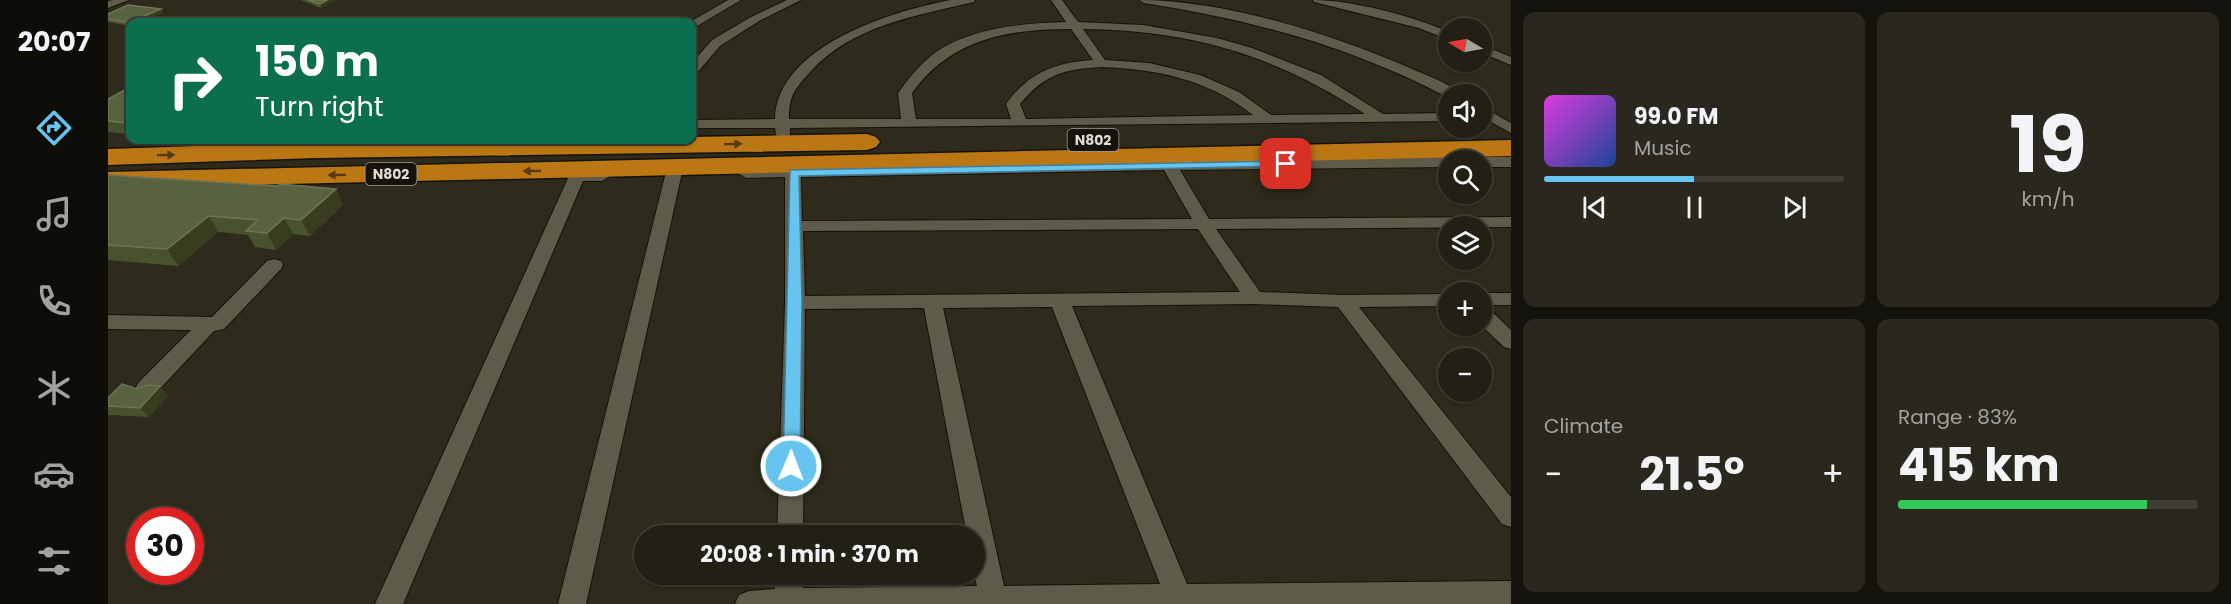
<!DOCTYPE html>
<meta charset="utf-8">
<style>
:root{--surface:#222015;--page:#2a281e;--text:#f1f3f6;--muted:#a2a3a0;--line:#3f3e34;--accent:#66c4ef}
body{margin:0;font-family:Poppins,sans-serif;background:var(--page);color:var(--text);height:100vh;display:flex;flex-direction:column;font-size:22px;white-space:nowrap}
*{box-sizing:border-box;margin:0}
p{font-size:20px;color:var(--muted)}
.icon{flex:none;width:33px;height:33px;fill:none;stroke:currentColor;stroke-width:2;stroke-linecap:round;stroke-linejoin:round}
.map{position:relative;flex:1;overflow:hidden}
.details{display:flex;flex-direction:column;gap:12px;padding:12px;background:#13120c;width:720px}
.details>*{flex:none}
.top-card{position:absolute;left:18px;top:18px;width:570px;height:126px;border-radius:12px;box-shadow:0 2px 4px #0004,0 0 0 2px var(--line);background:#0b6e4f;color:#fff;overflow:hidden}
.needle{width:39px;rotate:280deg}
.buttons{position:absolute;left:1330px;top:18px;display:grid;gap:12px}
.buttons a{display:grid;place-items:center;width:54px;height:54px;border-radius:50%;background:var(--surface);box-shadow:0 2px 4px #0004,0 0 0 2px var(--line);font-size:30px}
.speed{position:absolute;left:18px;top:507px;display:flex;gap:12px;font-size:30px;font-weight:700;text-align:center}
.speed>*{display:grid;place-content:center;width:78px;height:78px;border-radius:50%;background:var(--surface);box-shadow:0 2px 4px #0004,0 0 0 2px var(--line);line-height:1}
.speed .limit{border:9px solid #d22;background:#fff;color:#111}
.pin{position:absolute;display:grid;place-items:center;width:51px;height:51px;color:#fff;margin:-26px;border-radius:12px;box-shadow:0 3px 9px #0006}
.me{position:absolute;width:66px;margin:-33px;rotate:1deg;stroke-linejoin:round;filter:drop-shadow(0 0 4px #0008)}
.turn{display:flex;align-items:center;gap:21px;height:126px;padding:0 30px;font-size:27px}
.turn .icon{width:78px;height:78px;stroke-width:2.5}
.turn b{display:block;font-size:42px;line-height:51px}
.big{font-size:45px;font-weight:700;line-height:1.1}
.details .tile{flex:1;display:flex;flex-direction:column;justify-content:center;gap:9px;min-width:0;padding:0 21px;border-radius:12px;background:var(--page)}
.details .dial{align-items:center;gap:0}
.dial b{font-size:78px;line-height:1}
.song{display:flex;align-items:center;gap:18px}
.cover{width:72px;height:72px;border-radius:9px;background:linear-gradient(135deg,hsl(300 70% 55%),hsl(220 70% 35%))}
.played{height:6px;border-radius:3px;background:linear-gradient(90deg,var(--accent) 50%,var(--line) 50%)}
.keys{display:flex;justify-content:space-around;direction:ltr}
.heat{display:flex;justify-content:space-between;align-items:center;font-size:33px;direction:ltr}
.charge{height:9px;border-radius:4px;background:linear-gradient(90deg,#34c759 83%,var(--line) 0)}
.details .tiles{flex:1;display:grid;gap:12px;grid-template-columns:repeat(2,1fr)}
.trip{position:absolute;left:526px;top:525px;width:351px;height:60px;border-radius:30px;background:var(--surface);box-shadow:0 2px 4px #0004,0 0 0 2px var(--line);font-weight:700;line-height:60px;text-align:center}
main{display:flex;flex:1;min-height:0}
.menu{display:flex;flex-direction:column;width:108px;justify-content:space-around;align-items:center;background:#0e0d08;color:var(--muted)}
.menu .icon{width:42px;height:42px}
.menu .current{color:var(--accent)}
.menu b{font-size:27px;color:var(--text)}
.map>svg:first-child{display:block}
</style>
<main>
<nav class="menu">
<b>20:07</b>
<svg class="icon current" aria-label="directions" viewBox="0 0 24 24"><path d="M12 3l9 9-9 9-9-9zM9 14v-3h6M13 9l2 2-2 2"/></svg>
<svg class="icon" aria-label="music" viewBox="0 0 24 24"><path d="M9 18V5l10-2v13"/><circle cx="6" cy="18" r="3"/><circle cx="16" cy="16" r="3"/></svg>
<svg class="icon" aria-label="phone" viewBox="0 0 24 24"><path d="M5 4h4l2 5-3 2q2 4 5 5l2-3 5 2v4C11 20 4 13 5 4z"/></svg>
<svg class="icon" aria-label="climate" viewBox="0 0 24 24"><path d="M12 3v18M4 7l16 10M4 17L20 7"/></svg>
<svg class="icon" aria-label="car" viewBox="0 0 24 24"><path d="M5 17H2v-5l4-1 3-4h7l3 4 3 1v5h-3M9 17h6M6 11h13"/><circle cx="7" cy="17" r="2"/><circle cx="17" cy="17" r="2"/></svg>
<svg class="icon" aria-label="filters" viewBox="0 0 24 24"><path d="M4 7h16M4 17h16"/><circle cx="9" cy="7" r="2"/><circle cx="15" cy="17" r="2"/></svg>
</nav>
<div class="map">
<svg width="1403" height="604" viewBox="0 0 1403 604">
<rect width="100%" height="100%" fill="#2e2b1c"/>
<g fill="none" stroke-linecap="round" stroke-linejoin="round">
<defs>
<path id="street" d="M5 0H21L0 8V1Z
M620 0H633L584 29 582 22Z
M679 0H693L651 21 612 46 589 73 584 74V63L604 40 643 17Z
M843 0H867L866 2C808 16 745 25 703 71 687 89 681 95 681 119H793L790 93C801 78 813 63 828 52 863 28 916 23 958 22L943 0H954L970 22 1035 25 1109 38 1144 48 1213 75 1275 114 1341 113V121L682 128V135L675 139 668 135 667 128H584V120L667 119C669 46 784 11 843 0ZM963 29 985 60C948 62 920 73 898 104L903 119H808L804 93C843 39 899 29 963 29ZM975 29C1082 30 1167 55 1257 114L1163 115 1131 92 1092 75 1041 63 997 60ZM994 67C1050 69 1101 80 1145 115L918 119 912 104C937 74 956 69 994 67Z
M1031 0C1118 0 1222 34 1302 68 1317 75 1340 82 1351 94H1341L1339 97C1241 46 1145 20 1036 3Z
M1205 0C1244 0 1304 16 1341 32V40L1311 28 1206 2Z
M1374 45 1403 57V65L1374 53Z
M1374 107 1403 123V133L1374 117Z
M1341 157 1348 160H1341V167L1072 170 1101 219 1403 217V227L1108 229 1152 292 1236 295 1341 294V306L1251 307 1403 497V527L1394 524 1230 307 1146 304 964 306 1079 584 1403 581V604H627L631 595 641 591 667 589V574H695V588L869 586 866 574 867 536H859L816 308 697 309 695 536H669L677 303V177L638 178 630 173 632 170 677 168 679 163H691L693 167ZM1056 170 1084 219 694 221 693 177ZM1090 229 1132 292 697 296 695 231ZM944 307 1052 584 896 586 835 308Z
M1374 157H1403V167H1374V160H1367Z
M567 163 575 168 478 604H450L559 168Z
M469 171H494L502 176 494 181H475L295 604H267L461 176Z
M166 259 173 261 175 265 173 269 116 329 106 331 46 395 38 397 30 395 27 389 30 383 83 330 0 329V315L104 317 159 261Z
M1374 293H1403V305H1374Z
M1374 307 1381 309 1403 330V349L1396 347 1374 326Z"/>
<path id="highway" d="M759 134 768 137 772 142 768 147 759 150 209 158 0 165V149L209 142 584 140V137Z
M1403 140V156L0 188V172Z"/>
</defs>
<use href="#street" stroke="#161306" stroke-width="2"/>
<use href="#highway" stroke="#161306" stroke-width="3"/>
<use href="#street" fill="#5f5b4b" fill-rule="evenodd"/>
<use href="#highway" fill="#ba7714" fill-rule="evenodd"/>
</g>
<path fill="#48532d" d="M192 0H227L213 8Z
M55 13 32 22H22V26L0 22V14Z
M22 87V134L0 132V99Z
M135 140H170L165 141 137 142Z
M0 175 169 186 228 189 235 205 202 236 185 234 168 250 147 247 140 235 110 232 70 266 0 260Z
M29 389 60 396 41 417 1 415 0 414V406Z"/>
<path fill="#373d1e" d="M219 0H227L213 8 212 4Z
M53 9 55 13 32 22H22V26L20 23Z
M228 189 235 205 202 236 193 220Z
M101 216 110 232 70 266 59 249Z
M176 218 185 234 168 250 159 233Z
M52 386 60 396 41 417 32 408Z"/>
<path fill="#59623e" stroke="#6e7556" stroke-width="1.5" d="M200 0H219L212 4Z
M20 5 53 9 20 23 0 19V14Z
M22 87V123L0 121V99Z
M0 175 169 186 172 184 228 189 193 220 176 218 159 233 138 231 150 220 101 216 59 249 0 245Z
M14 384 29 389 41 385 52 386 32 408 0 406V398Z"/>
<defs><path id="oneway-solid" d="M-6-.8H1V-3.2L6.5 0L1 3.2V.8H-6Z" transform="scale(1.5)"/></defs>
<g fill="#573b0f">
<use href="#oneway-solid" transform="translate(625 144) rotate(-1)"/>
<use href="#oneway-solid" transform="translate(58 155) rotate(-2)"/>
<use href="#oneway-solid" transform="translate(424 171) rotate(179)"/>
<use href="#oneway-solid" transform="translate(229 175) rotate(179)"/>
</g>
<path fill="#66c4ef" stroke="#427f9b" stroke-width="1.5" d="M1178 161 1183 164 1182 166 691 176 694 303 692 466 689 471 683 473 677 471 675 466 682 170Z"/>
<g text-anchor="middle" stroke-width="6" stroke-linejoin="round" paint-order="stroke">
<g fill="#15130c" stroke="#a2a097" stroke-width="1.5">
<rect x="959.5" y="129" width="51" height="22" rx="4.5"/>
<rect x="257.5" y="163" width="51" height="22" rx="4.5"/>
</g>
<g font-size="14" font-weight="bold" fill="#dfddd3">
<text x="985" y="145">N802</text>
<text x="283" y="179">N802</text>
</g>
</g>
</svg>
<div class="buttons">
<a><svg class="needle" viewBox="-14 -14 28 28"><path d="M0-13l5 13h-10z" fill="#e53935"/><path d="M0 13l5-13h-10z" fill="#a2a3a0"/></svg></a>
<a><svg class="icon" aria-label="sound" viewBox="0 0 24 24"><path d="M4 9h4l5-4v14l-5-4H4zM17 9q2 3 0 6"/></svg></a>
<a><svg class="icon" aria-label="search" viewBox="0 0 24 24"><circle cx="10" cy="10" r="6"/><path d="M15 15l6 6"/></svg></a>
<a><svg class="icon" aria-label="layers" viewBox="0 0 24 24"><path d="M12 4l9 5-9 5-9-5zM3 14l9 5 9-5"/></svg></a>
<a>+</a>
<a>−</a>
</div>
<div class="speed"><div class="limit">30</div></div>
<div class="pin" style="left:1178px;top:164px;background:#d93025"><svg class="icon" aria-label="arrive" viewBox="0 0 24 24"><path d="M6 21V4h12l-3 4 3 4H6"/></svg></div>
<svg class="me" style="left:683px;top:466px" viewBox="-20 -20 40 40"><circle r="17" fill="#66c4ef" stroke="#fff" stroke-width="3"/><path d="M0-11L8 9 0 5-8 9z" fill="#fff"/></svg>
<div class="trip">20:08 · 1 min · 370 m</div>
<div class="top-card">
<div class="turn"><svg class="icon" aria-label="right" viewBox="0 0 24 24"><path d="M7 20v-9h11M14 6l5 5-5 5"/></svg><div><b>150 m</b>Turn right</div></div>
</div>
</div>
<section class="details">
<div class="tiles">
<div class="tile">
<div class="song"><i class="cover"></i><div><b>99.0 FM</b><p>Music</p></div></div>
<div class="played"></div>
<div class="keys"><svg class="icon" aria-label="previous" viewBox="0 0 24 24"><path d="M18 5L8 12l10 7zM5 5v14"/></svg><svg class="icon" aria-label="pause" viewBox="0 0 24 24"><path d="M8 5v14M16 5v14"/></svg><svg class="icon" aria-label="next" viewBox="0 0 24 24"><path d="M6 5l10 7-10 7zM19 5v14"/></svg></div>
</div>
<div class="tile dial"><b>19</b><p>km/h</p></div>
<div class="tile"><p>Climate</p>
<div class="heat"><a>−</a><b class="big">21.5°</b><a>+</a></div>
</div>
<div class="tile"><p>Range · 83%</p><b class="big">415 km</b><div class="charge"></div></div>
</div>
</section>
</main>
